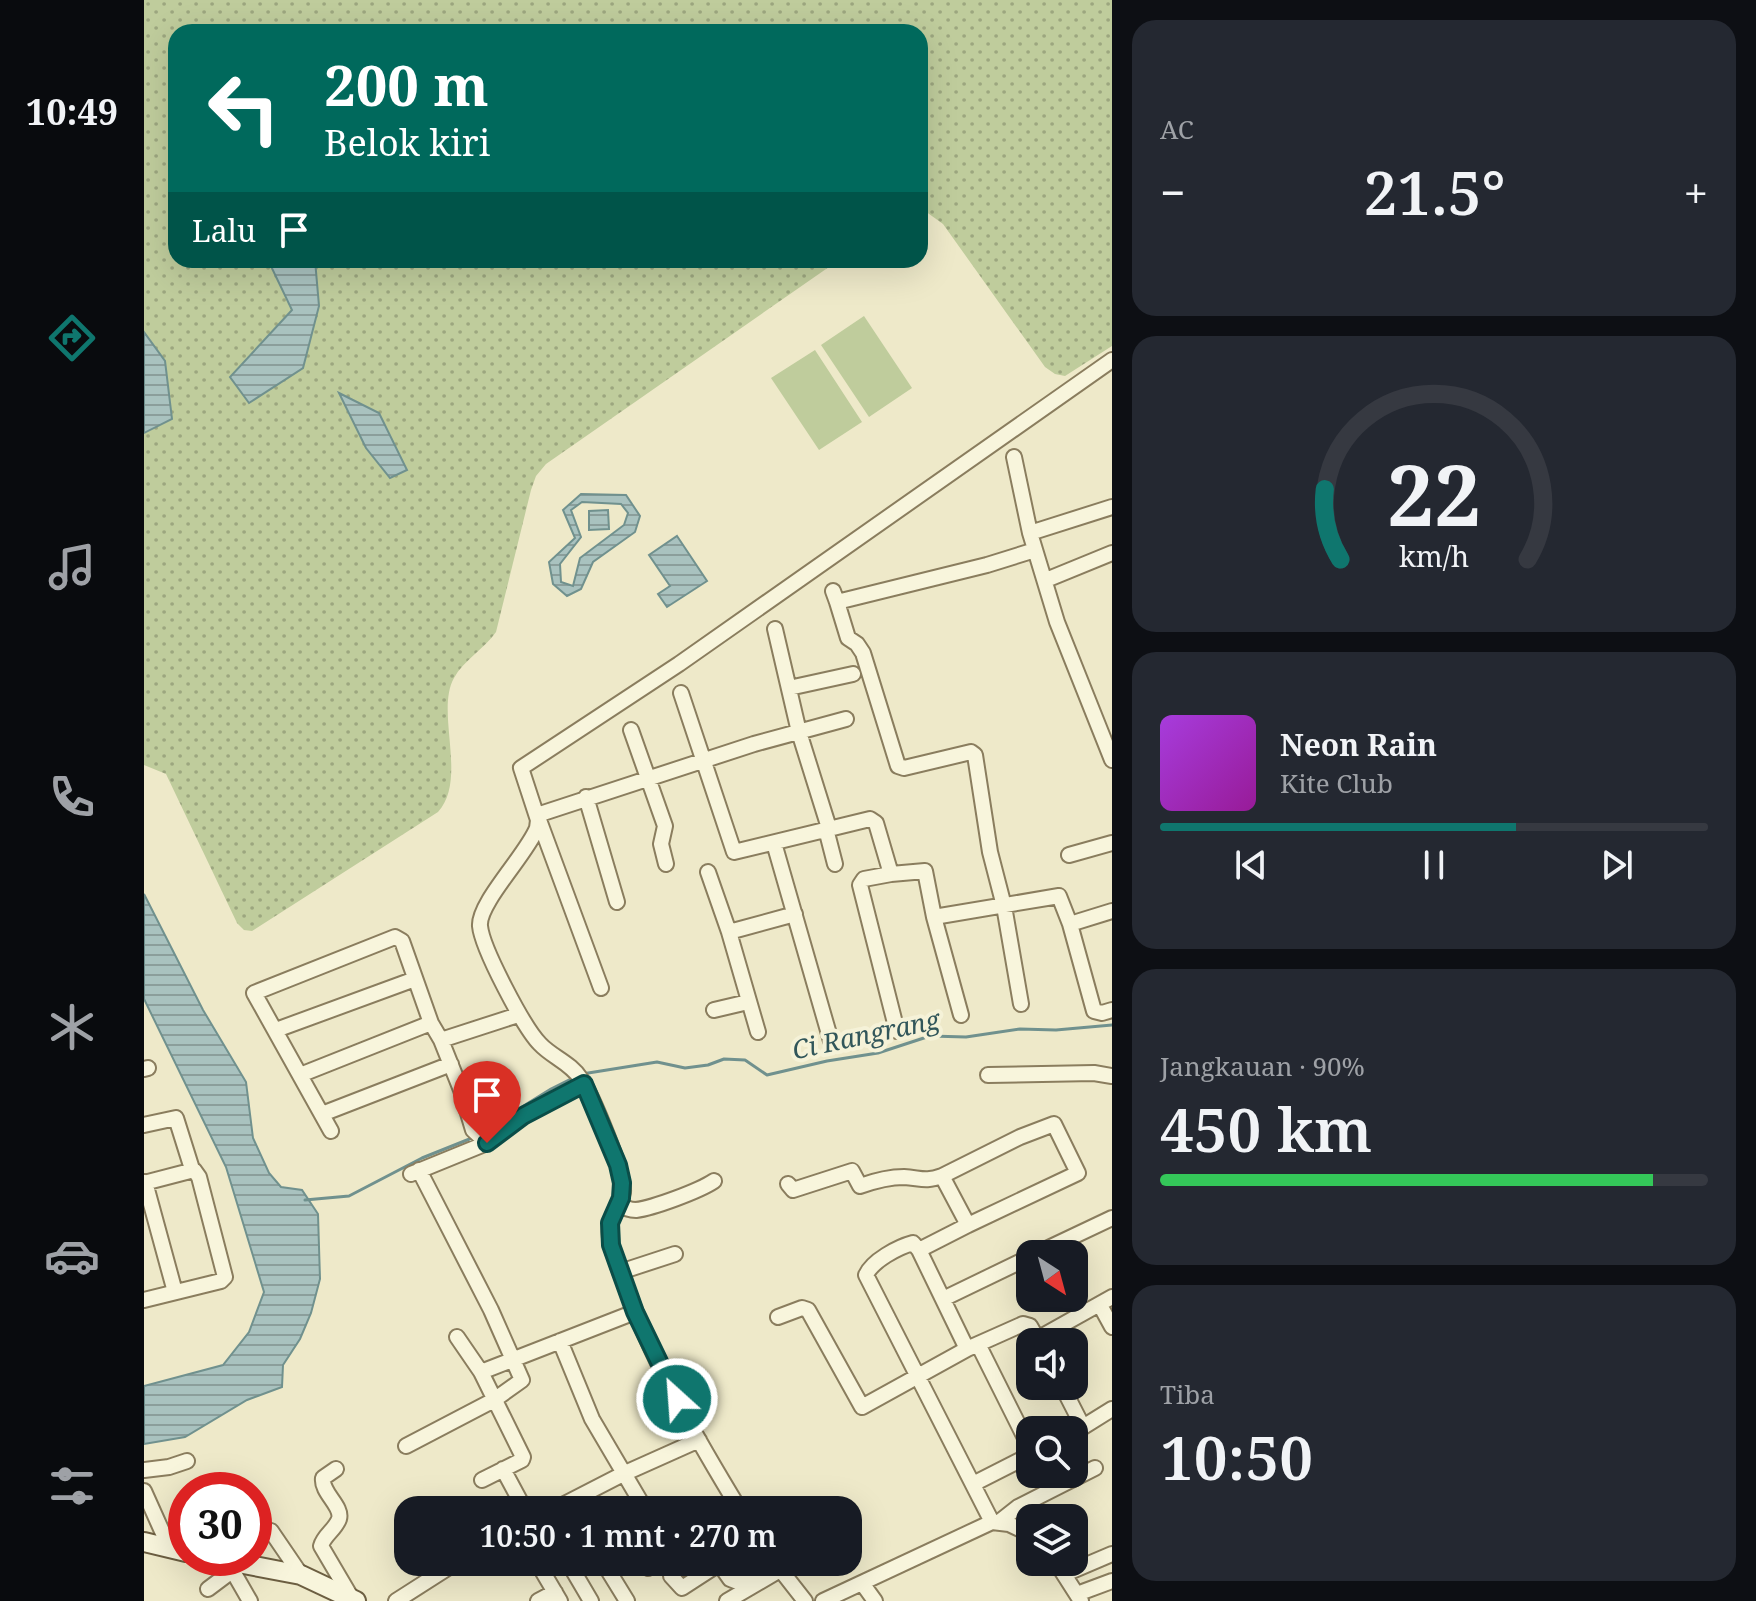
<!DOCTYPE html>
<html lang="id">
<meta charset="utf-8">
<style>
:root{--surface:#171b24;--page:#242831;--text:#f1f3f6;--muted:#9ea1a6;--line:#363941;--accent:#0f766e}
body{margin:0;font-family:"Noto Serif",serif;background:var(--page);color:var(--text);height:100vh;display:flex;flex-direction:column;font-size:30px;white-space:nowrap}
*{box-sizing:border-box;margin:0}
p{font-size:26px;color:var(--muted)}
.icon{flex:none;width:44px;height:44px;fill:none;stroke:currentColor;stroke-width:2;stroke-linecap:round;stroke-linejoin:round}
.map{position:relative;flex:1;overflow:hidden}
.drawer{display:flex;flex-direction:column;gap:20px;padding:20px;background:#0d0f14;width:644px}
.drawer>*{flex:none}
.hud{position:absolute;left:24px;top:24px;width:760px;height:244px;border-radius:24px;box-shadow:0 8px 32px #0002;background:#00695c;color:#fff;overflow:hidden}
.needle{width:52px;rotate:144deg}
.fabs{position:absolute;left:872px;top:1240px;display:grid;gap:16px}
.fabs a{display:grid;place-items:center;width:72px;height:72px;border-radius:16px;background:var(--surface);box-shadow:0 8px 32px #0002;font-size:40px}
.speed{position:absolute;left:24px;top:1472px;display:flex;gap:16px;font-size:40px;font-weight:700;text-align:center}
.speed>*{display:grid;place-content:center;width:104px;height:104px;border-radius:50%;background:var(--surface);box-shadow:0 8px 32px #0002;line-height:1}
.speed .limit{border:12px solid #d22;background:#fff;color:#111}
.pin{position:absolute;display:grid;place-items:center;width:68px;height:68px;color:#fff;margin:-82px -34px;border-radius:50% 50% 50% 0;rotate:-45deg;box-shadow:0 0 8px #0007}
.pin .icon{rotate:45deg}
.me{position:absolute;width:88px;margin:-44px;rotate:334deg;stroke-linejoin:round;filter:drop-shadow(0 0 6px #0008)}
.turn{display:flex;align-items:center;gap:28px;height:168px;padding:0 24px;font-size:36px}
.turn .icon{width:104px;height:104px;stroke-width:2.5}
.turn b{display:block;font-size:56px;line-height:68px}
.then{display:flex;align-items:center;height:76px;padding:0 24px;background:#0003;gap:16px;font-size:30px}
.big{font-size:60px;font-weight:600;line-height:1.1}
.drawer .widget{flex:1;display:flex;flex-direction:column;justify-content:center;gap:12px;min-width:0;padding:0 28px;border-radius:24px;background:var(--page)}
.drawer .dial{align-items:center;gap:0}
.dial svg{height:208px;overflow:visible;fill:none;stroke:var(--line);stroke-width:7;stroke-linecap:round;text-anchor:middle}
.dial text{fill:var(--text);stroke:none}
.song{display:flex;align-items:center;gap:24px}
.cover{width:96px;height:96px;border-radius:12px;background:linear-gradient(135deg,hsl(280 70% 55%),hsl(300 70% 35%))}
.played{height:8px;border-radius:4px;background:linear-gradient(90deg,var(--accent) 65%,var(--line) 65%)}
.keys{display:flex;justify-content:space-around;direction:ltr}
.heat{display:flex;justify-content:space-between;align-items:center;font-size:44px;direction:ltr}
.charge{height:12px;border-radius:6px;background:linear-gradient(90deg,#34c759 90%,var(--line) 0)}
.trip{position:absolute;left:250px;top:1496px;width:468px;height:80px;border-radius:24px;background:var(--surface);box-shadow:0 8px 32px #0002;font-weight:600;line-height:80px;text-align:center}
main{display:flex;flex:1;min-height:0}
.dock{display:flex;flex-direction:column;width:144px;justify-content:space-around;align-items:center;background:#090b0e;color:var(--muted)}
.dock .icon{width:56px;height:56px}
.dock .on{color:var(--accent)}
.dock b{font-size:36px;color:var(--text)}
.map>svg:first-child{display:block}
</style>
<main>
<nav class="dock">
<b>10:49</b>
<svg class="icon on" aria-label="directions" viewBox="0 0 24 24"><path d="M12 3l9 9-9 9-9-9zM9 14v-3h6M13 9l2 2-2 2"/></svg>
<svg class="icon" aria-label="music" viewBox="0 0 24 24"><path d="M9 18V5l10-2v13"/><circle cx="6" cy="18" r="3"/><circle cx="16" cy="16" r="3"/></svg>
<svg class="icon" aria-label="phone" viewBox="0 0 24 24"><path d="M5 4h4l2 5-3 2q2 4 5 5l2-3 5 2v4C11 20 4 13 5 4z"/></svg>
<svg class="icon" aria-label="climate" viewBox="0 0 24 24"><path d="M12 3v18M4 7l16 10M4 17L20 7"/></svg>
<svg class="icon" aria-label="car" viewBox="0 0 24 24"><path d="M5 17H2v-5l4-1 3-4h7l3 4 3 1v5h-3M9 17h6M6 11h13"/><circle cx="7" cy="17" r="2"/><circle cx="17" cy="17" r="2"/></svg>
<svg class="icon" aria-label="filters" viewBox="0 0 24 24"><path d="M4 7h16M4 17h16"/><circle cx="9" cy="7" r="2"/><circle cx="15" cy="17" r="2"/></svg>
</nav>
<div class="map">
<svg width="968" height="1601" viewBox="0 0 968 1601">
<defs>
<pattern id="grass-dots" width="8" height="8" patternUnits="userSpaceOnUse" patternTransform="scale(2)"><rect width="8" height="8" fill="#bfcc9c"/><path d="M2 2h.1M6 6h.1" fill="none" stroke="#9ca67f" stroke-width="1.8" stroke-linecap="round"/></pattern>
<pattern id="water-rules" width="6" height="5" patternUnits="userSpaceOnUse" patternTransform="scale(2)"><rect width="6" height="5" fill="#a9c2bf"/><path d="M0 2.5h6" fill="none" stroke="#8b9e9b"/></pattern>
</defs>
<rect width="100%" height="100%" fill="#eee9c9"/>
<path fill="url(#grass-dots)" d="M0 0H968V346L921 376 911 374 901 367 799 224 781 211 776 212V32H32V260H695L402 464 392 476 387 490 352 632C340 649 319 661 310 678 291 712 324 779 294 812L108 931 100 930 93 923 22 774 0 765Z"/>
<path fill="#bfcc9c" d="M720 316 768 388 725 417 677 345Z
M671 350 718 422 675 450 627 378Z"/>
<path fill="url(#water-rules)" stroke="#70918e" stroke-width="2" fill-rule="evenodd" d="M124 260H171L175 306 159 368 105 403 86 377 148 310Z
M0 332 21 361 28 419 0 433Z
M195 393 235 413 263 470 246 478 222 448Z
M437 494 482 495 496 516 491 532 449 562 437 589 423 596 409 584 405 562 431 538 419 510ZM438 502 477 504 484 513 480 525 436 558 429 586 417 582 416 564 437 537 427 510Z
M464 510 465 529 445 530V511Z
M533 536 563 581 523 607 514 594 526 586 505 555Z
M0 894 59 1010 102 1082 109 1138 125 1173 137 1187 158 1190 174 1214 176 1279 167 1313 156 1339 139 1365 138 1387 103 1400 41 1437 0 1444V1386L79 1365 105 1332 120 1292 82 1167 0 999Z"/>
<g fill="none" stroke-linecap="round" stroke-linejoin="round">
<path stroke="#70918e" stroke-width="3" d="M438 1074 513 1062 541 1068 564 1065 580 1059 601 1060 623 1075 683 1061 734 1053 786 1036 822 1037 876 1029 912 1030 968 1025
M338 1132 407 1089 431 1077
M161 1200 205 1196 278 1158 328 1138"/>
<defs>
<path id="street" d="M870 457 886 533 913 622 968 760
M886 533 968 507
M902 580 968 553
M689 591 693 602 843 565 891 550
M693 602 704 638 713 644 719 653 754 766 760 768 827 752 831 755 846 852 860 906 877 1004
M631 629 655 732 685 828
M645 688 709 674
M537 693 590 852 726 819 732 823 747 874 781 871 790 917 817 1015
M487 730 521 826 517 844 522 864
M442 797 473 902
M393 815 610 744 702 719
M395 820 457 988
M682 829 691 864
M630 843 687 1041
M925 855 968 843
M564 872 585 932 614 1032
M747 874 720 879 716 885 753 1031
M790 917 915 896 926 924 950 1011 958 1013 968 1010
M926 924 968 911
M585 932 651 914
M570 1010 604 1002
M132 1030 271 979
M297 1040 374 1015
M0 1069 4 1068
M156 1075 287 1023
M844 1075 950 1073 968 1076
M178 1114 307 1064
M0 1125 32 1118 48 1169
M187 1131 110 993 251 937 258 941 287 1023 297 1040 317 1090 329 1130 343 1143
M267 1174 343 1143 379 1116 440 1084
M1 1182 31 1292
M0 1183 50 1170 55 1177 81 1277 77 1281 0 1300
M644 1184 649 1190 708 1171 716 1186C730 1181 745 1177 760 1177 777 1178 781 1182 798 1176
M474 1204C480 1208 485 1210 492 1210 509 1208 555 1191 570 1181
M824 1225 934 1173 910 1124 876 1137 798 1176 824 1225 775 1250 823 1349 879 1324 886 1326 895 1342
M775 1250 769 1243C754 1247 728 1261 722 1275L848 1522
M892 1254 968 1218
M476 1272 531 1254
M799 1299 886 1257
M956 1305 968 1327
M634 1317 658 1308 664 1310 718 1407 823 1349
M313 1337 337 1372 379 1457 378 1460 338 1480
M893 1339 968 1297
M416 1341 448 1419 498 1504
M834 1344 886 1448
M337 1372 491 1312
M918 1386 939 1427 930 1432
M939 1427 968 1409
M262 1446 350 1400 378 1380 347 1310 275 1170
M192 1469 179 1478C177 1493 199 1506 195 1519 191 1530 180 1535 177 1546L207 1597
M359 1469 381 1510
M0 1470 25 1467 43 1461
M829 1484 886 1455
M0 1491 26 1549
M409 1510 479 1474 555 1440
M596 1510C554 1441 513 1370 485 1295 479 1278 471 1261 467 1243 461 1219 475 1212 479 1192 481 1174 448 1095 437 1079 427 1063 408 1057 396 1044 380 1028 338 948 336 926 334 903 383 854 393 828L394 820 377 768 535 664 968 360
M855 1522 874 1507 951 1468
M127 1531 157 1575
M83 1561 106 1601
M393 1562 416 1601
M424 1562 447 1601
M459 1562 483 1601
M574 1562 586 1579 591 1581 627 1562
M912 1562 937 1601
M632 1564 661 1601
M504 1568 514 1562
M921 1574 968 1554
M527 1576 538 1588 575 1564
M718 1583 731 1601
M64 1589 88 1571
M933 1594 968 1581
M252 1601 313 1562
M394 1601 411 1592
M583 1601 636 1570
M679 1601 848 1522 865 1524 886 1534"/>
<path id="secondary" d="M0 1542 42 1552
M68 1558 157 1575 212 1601"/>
</defs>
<use href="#street" stroke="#8a7d5e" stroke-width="18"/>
<use href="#secondary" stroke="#6c5e41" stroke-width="22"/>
<use href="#street" stroke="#f8f5dc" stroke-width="14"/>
<use href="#secondary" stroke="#f8f5dc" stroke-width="18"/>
</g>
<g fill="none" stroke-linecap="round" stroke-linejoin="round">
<defs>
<path id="route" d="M343 1143 379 1116 440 1084 474 1165 478 1183 477 1198 466 1223 467 1245 491 1312 533 1399"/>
</defs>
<use href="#route" stroke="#0a4d48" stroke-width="20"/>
<use href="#route" stroke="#0f766e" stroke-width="14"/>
</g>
<g text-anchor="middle" stroke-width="8" stroke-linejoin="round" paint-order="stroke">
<g font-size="26" font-style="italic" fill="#31565a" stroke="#f5f2d8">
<text transform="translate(722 1035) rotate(-12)" y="9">Ci Rangrang</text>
</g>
</g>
</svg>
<div class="fabs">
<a><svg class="needle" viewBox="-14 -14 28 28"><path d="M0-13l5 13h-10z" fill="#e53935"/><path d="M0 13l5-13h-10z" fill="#9ea1a6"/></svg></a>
<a><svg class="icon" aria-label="sound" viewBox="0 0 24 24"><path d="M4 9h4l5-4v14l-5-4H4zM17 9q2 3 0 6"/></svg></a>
<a><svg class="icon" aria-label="search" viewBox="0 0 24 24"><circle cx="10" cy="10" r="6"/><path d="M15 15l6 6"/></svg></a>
<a><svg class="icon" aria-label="layers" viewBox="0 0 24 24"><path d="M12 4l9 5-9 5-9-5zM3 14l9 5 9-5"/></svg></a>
</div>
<div class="speed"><div class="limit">30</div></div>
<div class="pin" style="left:343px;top:1143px;background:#d93025"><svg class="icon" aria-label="arrive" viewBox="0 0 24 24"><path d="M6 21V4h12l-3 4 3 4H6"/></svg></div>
<svg class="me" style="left:533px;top:1399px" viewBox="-20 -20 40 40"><circle r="17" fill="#0f766e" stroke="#fff" stroke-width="3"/><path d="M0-11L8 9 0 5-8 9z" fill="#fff"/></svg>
<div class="trip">10:50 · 1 mnt · 270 m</div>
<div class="hud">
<div class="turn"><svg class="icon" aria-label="left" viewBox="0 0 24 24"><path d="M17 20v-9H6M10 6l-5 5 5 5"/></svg><div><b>200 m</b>Belok kiri</div></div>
<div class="then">Lalu<svg class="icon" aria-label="arrive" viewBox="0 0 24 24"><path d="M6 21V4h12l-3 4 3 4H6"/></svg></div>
</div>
</div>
<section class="drawer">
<div class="widget"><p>AC</p>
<div class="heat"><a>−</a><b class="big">21.5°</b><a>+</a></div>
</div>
<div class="widget dial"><svg viewBox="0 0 100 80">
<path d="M14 69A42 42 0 1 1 86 69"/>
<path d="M14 69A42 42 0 0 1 8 42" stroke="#0f766e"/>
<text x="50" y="56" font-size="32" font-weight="700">22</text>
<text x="50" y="72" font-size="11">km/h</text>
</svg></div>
<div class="widget">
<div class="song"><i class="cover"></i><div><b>Neon Rain</b><p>Kite Club</p></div></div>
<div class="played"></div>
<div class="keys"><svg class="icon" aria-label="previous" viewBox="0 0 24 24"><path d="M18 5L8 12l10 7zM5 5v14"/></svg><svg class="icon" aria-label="pause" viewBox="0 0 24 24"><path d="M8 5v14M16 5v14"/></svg><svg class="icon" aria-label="next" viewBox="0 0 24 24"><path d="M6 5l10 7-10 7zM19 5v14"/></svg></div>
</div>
<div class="widget"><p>Jangkauan · 90%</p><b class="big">450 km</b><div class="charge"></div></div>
<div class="widget"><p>Tiba</p><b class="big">10:50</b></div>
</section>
</main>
